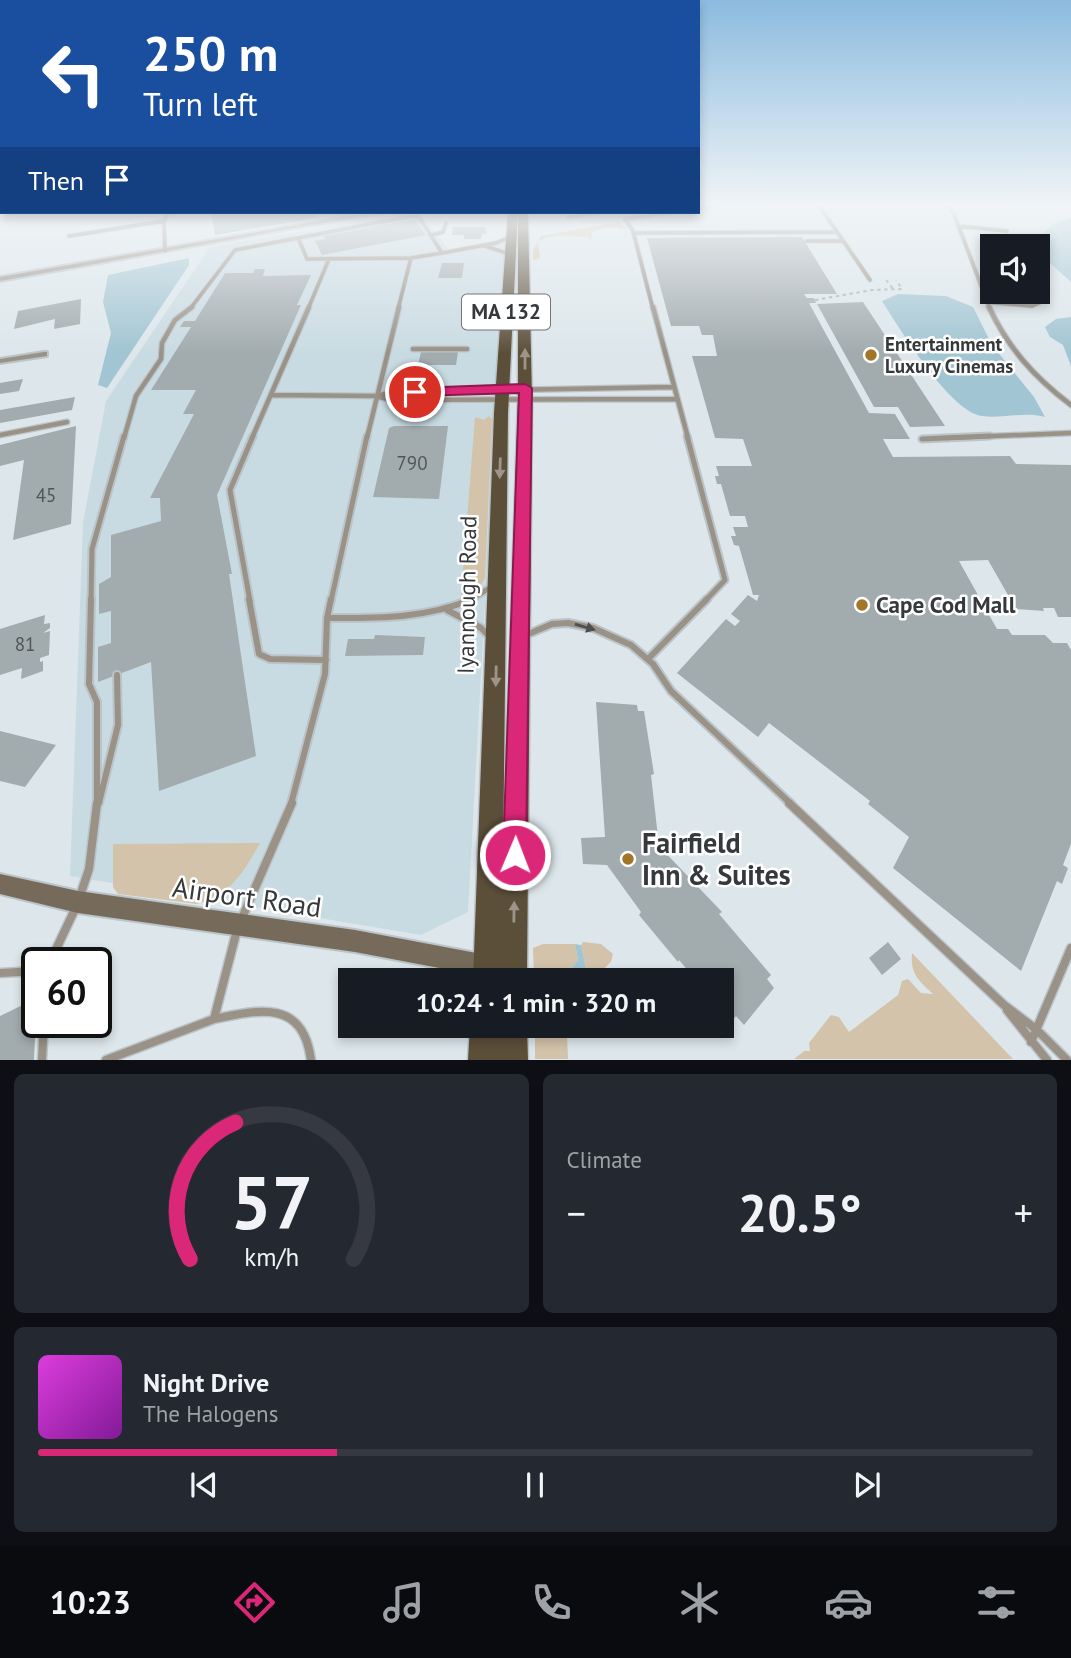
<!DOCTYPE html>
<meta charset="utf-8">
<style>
:root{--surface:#171b24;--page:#242831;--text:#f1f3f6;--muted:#9ea1a6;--line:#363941;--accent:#db2777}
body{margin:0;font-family:"PT Sans",sans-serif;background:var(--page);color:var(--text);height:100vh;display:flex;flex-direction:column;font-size:26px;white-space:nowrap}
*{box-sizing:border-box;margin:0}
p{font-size:23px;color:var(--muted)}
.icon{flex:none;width:38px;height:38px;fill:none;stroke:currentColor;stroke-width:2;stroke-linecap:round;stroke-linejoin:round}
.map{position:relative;height:1060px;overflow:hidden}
.panel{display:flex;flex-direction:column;gap:14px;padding:14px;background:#0d0f14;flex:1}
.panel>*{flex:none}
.hud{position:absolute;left:0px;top:0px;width:700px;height:214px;box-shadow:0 4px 10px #0003;background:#1a4fa0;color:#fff;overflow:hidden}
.fabs{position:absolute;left:980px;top:234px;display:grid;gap:14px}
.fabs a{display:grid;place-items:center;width:70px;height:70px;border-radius:0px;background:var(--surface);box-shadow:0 4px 10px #0003;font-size:35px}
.speed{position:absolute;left:21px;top:947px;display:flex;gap:14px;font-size:35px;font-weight:700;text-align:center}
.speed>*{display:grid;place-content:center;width:91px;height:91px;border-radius:50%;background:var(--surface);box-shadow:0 4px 10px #0003;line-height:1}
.speed .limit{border:4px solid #111;border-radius:10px;background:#fff;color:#111}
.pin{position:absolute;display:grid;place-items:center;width:60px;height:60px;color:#fff;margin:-30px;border:4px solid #fff;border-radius:50%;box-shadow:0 2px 7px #0007}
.me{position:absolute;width:77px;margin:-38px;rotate:1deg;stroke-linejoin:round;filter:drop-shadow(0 0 5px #0008)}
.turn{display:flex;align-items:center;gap:24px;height:147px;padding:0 28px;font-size:32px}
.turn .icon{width:91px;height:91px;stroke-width:2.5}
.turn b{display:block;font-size:49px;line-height:60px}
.then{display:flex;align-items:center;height:66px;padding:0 28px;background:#0003;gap:14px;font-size:26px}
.big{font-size:52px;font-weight:600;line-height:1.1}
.panel .tile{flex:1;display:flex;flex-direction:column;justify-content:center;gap:10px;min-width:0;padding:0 24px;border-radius:10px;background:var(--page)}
.panel .dial{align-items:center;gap:0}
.dial svg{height:182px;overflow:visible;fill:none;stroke:var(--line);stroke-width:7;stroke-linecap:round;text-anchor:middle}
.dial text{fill:var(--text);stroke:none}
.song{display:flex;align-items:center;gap:21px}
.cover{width:84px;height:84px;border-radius:10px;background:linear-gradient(135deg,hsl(300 70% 55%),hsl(290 70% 35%))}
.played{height:7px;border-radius:4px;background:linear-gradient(90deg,var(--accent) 30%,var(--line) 30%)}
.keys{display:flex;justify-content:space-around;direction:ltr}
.heat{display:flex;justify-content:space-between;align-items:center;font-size:38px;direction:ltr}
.panel .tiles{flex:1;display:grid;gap:14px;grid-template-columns:1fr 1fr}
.tile:last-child{grid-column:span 2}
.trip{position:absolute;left:338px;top:968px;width:396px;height:70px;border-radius:0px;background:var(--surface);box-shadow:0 4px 10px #0003;font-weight:600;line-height:70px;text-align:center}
.dock{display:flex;height:112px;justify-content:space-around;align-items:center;background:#090b0e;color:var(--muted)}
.dock .icon{width:49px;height:49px}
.dock .on{color:var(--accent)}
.dock b{font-size:32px;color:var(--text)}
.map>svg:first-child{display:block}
</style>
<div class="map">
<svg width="1071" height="1060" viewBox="0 0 1071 1060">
<rect width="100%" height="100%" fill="#dde7eb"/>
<path fill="#c9dbe2" d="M414 212H420L450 251 505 239 468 912 421 935 70 876 83 522 106 401 210 247Z"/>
<path fill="#d3c3aa" d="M619 222 627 229 605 227 592 232 591 240 588 237C572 237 551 232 538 242L540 258 533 260V250L541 236Z
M489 416 492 419 485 578 477 592 461 597 475 417 484 420Z
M260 843C244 872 230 895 197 904L118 894 113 887V844Z
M583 942 601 944 613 954 611 962 597 975 586 968 581 945Z
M543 944H575L578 960 562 980H534L533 948Z
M912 953 1013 1059H794L804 1051H810L809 1043 831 1015 839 1017 849 1032 898 995 902 981 908 979 921 993 933 994C919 981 910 974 912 953Z
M535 1026H572L567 1034 568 1059H535Z"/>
<path fill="#a1c5d2" d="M1071 218V282L1050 263 1036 241 1053 224Z
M189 258V265L107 388 98 385 111 333 103 302 108 275Z
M898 294 946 296 973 307 992 345 1034 397 1045 417C1025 411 1003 419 982 416 950 412 900 329 882 301Z
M1071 317V366L1063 345 1050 337 1045 327 1056 319Z
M575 944 581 945 586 968 590 973 602 972 604 976 592 980H562L578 960Z"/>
<path fill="#a2abae" d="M211 212H309L314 213 316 218 215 235Z
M414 219 426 235 322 255 315 241 325 239 324 236Z
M453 227H485L487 234H482L481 239H464V235H452Z
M802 237 837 294H804L807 298H814L816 303H809L869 413 895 414 910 439H883L893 457 1010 456 1016 464 1071 465V617H1058L1054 608H1043L1044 611 1016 609 988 560 959 561 997 629H1008L1012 635H1045L1053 643H1067L1071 650V844L1063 865 1068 868 1062 884 1057 881 1021 971 893 868 909 837 868 804 870 801 769 723 758 737 677 673 726 619 735 626 740 621 731 614 748 595 757 601 759 595H753L739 546 734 545 731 536H736L733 527H748L745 516H730L721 484H717L715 476H719L716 466H752L743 439 715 438 692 356H717L713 335H702L699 326H671L647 238Z
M442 263H464L462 278H438Z
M255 269H265L263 276 311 275 297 305H301L217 495 232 574H229L256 756 159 791 151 662 98 682V647L111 643V611L99 614V584L111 577V535L161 521 160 498H150L194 414H183L196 390H151L191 327H180L184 321H195L225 273H253Z
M81 299 80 324 54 329 55 319 14 329 18 311Z
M863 302 945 426 910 427 898 407H874L817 304Z
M421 352H458L456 365H418Z
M23 379 19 391 0 394V383Z
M75 397 72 410 0 423V410Z
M76 426 71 524 13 540 24 460 0 466V445Z
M394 426H448L439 499 373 497 389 428Z
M45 615 44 624 50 623V628L43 633 50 631 49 655 40 658V662L43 661V671L21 679 22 668 0 675V629Z
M375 635 425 637 423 655 345 656 348 639H374Z
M596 702 637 705 638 711H644L654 774 651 775 659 846 722 912 719 914 771 975 767 979 774 988 744 1025 736 1016 730 1023 721 1012V980H696L679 960 678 962 639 915 641 912 607 865 583 864 581 838 605 837Z
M0 731 56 745 25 787 0 781Z
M888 942 901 959 882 975 869 958Z
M37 998 34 1060H0V1016Z"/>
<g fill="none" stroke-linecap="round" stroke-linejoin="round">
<defs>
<path id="lane-far4" d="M818 204 870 280
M946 204 954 214 990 309
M698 208 721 204
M568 217 602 212
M958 226 1007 231
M633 233 836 232
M432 235 443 232 446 223
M69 236 164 221
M807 241H843
M485 246 509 254
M165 251 164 221 168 212
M442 253 496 243 510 237
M986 302 1032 306 1039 303
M190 309 235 250 413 216 419 217 442 253 411 258 307 259 299 240
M308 309 329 259
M398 309 411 258
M653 309 633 231 625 219 674 212"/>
<path id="lane-far3" d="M653 307 688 438
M989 307C1008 348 1035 378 1071 405
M413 349H467
M271 395 376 396 394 392 673 387
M379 397 392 400 677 399
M0 435 67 422
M124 438 136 396 161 359 162 343 175 320 192 307
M252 438 309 307
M367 438 399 307
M946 438 1071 433"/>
<path id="lane-far2" d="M687 436 725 580 705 601
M922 439 990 436
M91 601 92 549 124 436
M250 601 230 490 253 436
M331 601 367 436
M468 601 493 586"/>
<path id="lane-far1" d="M91 599 89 684 97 702V804
M249 599 259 654 270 659 326 660
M331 599 327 618C377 618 425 619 472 599
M447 610 481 628 491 638
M526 635 552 624 568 623 593 628 631 645 653 664 671 691 791 804
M648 659 707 599
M99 803 118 725 117 675
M291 804 325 674 327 618"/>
<path id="lane" d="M789 803 1004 1005 1037 1030 1067 1060
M80 896 89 869 97 803
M242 918 292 803
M50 962 77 905
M0 973 37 971
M1007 1010 1047 1060
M214 1019C261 1009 303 1000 311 1060
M1031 1042 1071 948
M42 1060 44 1022
M106 1060 214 1019 237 930"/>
<path id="street" d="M372 212H384L0 281V277Z
M44 352H47V356L0 363V359Z"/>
<path id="secondary" d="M0 874 78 891 355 930 487 955 495 958 498 966 495 974 487 977 355 952 78 913 0 894Z"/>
<path id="primary" d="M508 212H518L508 413 503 865 518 400V212H528L532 400 527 980H473L494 413Z
M470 1026H527L528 1060H468Z"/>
</defs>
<use href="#lane-far4" stroke="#bbc4c8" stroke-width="5"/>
<use href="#lane-far3" stroke="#bbc4c8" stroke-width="7"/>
<use href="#lane-far2" stroke="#bbc4c8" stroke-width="9"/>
<use href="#lane-far1" stroke="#bbc4c8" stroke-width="10"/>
<use href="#lane" stroke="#bbc4c8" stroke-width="11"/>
<use href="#street" stroke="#bbc4c8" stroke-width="4"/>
<use href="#secondary" stroke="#bbc4c8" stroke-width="4"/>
<use href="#primary" stroke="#bbc4c8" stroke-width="3"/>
<path stroke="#a7afb3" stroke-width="2" stroke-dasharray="3.5 3.5" stroke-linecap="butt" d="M886 280 894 290
M815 300 872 290 902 289 896 280"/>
<use href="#lane-far4" stroke="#9a9287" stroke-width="3.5"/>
<use href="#lane-far3" stroke="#9a9287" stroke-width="4.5"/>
<use href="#lane-far2" stroke="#9a9287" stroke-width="5"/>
<use href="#lane-far1" stroke="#9a9287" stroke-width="6"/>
<use href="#lane" stroke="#9a9287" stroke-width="8"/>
<use href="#street" fill="#9a9287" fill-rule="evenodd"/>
<use href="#secondary" fill="#766b5a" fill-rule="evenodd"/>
<use href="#primary" fill="#5c4f3a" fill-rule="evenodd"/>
</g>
<defs><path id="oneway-solid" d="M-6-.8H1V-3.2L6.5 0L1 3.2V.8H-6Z" transform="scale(1.75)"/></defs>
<g fill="#9d9589">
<use href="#oneway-solid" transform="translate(525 359) rotate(-90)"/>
<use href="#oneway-solid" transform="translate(500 468) rotate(92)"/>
<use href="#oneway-solid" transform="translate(496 676) rotate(91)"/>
<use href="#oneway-solid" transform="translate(514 912) rotate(-89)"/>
</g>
<use fill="#4e4f4e" href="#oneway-solid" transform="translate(585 627) rotate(16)"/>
<linearGradient id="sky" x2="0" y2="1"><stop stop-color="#8bbbdf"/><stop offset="0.58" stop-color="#f0f4f6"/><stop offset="1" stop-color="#f0f4f6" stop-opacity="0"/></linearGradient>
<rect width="1071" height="353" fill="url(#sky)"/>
<path fill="#db2777" stroke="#8e194d" stroke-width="2" d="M525 384 532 388 526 855 523 863 515 867 507 863 503 855 519 393 415 396 409 392 415 388Z"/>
<g fill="#a27627" stroke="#fff" stroke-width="2.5">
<circle cx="871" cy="355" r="7"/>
<circle cx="862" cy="605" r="7"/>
<circle cx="628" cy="859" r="7"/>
</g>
<g text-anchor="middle" stroke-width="5" stroke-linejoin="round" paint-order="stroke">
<g font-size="19" font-weight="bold" fill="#35393b" stroke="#fff" text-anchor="start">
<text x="885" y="351">Entertainment<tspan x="885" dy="22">Luxury Cinemas</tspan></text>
</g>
<g font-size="19" fill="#505658">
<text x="412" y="470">790</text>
<text x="46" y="502">45</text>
<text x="25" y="651">81</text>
</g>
<rect fill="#fff" stroke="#727476" stroke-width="2" x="462" y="294.5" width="88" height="35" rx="5"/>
<g font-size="21" font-weight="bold" fill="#35393b">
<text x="506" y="319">MA 132</text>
</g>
<g font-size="23" fill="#35393b" stroke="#fff">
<text transform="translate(467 595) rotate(-89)" y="8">Iyannough Road</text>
</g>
<g font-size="23" font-weight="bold" fill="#35393b" stroke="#fff" text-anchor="start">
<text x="876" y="613">Cape Cod Mall</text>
</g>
<g font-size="28" font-weight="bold" fill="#35393b" stroke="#fff" text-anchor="start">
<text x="642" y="853">Fairfield<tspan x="642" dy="32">Inn &amp; Suites</tspan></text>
</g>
<g font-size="28" fill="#35393b" stroke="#fff">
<text transform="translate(247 897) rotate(8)" y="10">Airport Road</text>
</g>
</g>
</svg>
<div class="fabs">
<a><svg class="icon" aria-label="sound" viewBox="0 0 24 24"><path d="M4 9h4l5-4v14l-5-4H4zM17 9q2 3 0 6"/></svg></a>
</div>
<div class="speed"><div class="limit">60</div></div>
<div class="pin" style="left:415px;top:392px;background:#d93025"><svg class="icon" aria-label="arrive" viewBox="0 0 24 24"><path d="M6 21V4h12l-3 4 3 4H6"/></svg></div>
<svg class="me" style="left:515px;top:855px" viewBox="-20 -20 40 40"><circle r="17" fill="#db2777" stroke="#fff" stroke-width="3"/><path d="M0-11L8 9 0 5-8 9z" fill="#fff"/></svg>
<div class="trip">10:24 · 1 min · 320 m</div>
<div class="hud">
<div class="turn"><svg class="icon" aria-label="left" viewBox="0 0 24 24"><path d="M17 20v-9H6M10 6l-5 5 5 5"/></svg><div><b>250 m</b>Turn left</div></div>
<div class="then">Then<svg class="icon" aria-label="arrive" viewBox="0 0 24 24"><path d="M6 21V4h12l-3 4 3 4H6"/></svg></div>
</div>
</div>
<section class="panel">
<div class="tiles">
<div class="tile dial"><svg viewBox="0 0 100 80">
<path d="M14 69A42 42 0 1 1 86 69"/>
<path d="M14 69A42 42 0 0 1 34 9" stroke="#db2777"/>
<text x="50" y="56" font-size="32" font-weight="700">57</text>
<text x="50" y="72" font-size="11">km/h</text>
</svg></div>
<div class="tile"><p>Climate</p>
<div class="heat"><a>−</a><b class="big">20.5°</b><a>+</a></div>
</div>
<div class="tile">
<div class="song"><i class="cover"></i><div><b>Night Drive</b><p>The Halogens</p></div></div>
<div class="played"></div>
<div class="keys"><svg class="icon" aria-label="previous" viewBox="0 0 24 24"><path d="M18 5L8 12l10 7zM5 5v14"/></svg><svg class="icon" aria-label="pause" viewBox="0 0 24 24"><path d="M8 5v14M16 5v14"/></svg><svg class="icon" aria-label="next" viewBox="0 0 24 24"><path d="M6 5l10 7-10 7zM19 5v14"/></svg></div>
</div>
</div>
</section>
<nav class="dock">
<b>10:23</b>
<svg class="icon on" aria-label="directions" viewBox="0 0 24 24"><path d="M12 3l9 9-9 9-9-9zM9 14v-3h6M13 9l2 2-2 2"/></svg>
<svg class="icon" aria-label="music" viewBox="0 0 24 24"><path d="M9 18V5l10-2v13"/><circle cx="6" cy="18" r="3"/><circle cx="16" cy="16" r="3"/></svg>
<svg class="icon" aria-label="phone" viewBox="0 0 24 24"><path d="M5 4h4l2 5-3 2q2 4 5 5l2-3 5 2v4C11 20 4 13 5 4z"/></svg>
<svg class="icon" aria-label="climate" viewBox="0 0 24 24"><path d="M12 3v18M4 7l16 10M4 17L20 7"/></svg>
<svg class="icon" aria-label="car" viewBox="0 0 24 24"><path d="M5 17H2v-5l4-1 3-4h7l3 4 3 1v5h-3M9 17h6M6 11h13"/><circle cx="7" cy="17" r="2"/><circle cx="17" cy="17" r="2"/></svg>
<svg class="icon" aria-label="filters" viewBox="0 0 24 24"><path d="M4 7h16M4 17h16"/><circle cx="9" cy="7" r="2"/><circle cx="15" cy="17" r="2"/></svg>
</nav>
